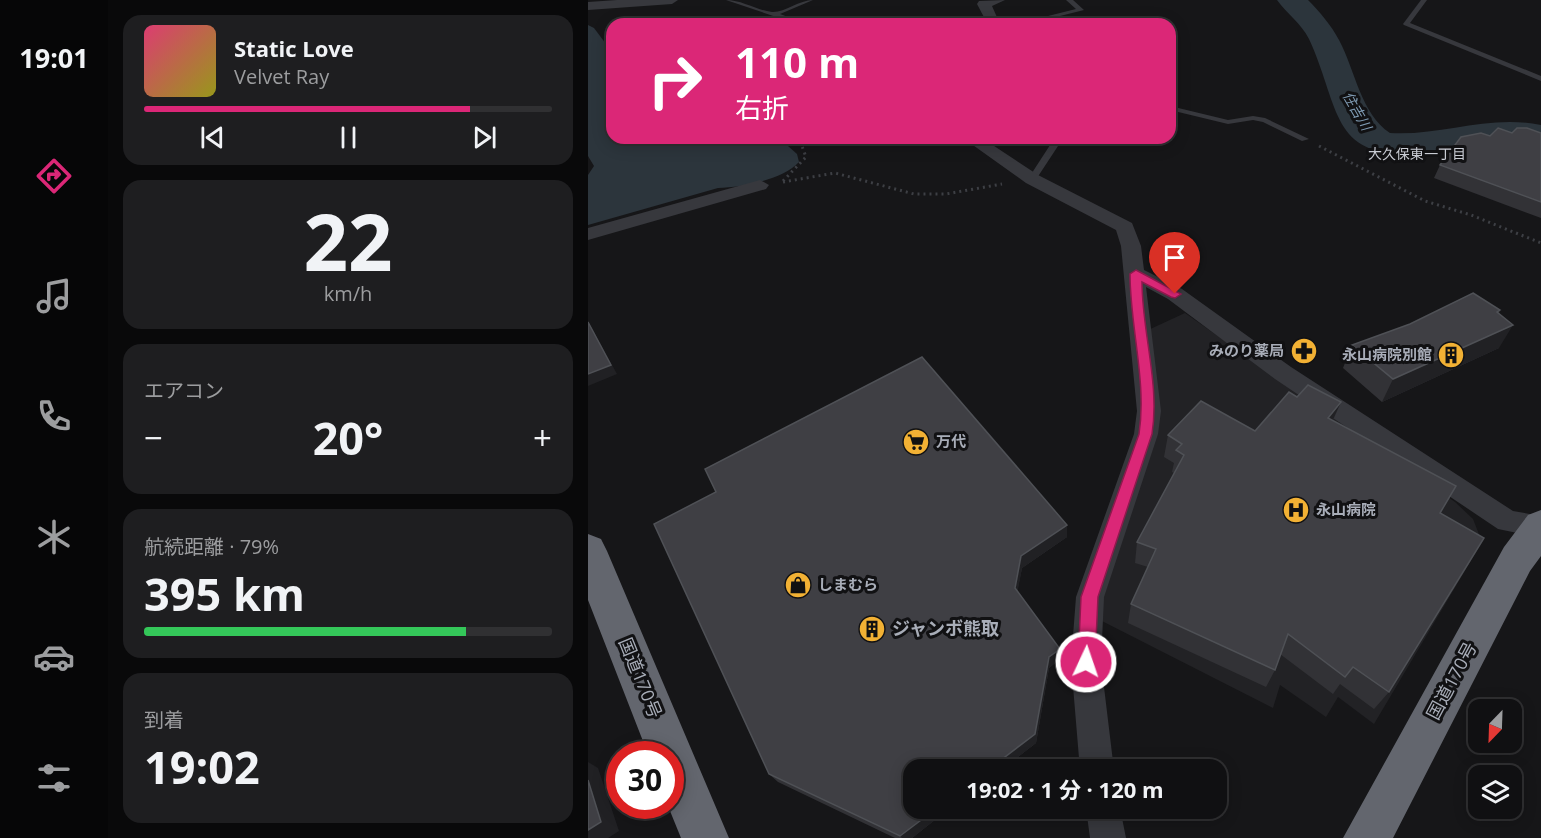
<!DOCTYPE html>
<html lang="ja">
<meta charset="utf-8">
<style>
:root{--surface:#101012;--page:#1e1e20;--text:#f1f3f6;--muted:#9c9d9f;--line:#303032;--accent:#db2777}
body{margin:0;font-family:"Open Sans","Noto Sans JP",sans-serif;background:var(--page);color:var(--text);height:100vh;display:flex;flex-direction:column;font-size:22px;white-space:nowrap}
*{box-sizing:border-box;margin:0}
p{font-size:20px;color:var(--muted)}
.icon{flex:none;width:33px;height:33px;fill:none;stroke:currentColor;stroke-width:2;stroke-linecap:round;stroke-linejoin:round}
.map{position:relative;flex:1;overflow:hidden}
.drawer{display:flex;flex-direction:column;gap:15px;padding:15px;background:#09090a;width:480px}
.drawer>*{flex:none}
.hud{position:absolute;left:18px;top:18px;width:570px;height:126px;border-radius:18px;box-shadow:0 3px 15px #0003,0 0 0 2px var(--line);background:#db2777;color:#fff;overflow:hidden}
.needle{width:39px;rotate:203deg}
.controls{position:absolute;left:880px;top:699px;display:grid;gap:12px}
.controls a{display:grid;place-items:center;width:54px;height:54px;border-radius:12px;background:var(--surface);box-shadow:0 3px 15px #0003,0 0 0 2px var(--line);font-size:30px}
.speed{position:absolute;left:18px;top:741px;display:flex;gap:12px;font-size:30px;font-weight:700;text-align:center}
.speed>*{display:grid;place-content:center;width:78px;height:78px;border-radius:50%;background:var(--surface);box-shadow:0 3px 15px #0003,0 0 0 2px var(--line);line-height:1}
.speed .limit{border:9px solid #d22;background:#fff;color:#111}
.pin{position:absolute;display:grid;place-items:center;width:51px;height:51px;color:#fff;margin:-62px -26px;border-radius:50% 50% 50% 0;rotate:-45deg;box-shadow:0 0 6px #0007}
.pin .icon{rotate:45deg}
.me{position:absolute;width:66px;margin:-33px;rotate:3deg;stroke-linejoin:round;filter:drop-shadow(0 0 4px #0008)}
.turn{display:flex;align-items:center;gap:21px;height:126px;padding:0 30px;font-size:27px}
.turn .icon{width:78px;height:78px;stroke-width:2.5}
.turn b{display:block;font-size:42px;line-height:51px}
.big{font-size:45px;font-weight:700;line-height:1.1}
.drawer .card{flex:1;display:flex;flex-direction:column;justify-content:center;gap:9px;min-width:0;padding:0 21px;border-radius:18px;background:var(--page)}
.drawer .dial{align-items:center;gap:0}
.dial b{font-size:78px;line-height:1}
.song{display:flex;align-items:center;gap:18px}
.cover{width:72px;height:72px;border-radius:9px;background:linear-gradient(135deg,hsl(340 70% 55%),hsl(60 70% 35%))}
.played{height:6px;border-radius:3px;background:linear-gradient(90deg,var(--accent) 80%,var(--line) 80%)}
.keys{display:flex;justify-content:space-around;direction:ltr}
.heat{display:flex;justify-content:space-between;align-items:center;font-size:33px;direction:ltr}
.charge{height:9px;border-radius:4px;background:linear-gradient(90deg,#34c759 79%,var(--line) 0)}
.trip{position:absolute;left:315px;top:759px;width:324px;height:60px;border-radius:18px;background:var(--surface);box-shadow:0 3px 15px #0003,0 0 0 2px var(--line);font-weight:700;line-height:60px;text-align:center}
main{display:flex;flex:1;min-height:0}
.tab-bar{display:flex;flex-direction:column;width:108px;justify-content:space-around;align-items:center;background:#060607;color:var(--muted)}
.tab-bar .icon{width:42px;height:42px}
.tab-bar .active{color:var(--accent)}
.tab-bar b{font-size:27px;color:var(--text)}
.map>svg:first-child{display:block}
</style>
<main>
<nav class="tab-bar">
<b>19:01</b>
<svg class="icon active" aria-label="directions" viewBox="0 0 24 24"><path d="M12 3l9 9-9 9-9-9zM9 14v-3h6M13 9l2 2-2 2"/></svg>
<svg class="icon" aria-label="music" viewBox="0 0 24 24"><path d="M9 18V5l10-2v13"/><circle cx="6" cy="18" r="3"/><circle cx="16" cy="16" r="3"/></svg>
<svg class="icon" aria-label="phone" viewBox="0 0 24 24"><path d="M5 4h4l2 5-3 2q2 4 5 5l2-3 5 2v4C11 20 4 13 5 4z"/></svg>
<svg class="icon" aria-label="climate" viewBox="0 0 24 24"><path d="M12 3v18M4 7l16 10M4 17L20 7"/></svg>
<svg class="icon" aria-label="car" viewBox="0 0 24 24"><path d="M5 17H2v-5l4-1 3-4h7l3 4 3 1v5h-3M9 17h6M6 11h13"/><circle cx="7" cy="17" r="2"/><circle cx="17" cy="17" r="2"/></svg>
<svg class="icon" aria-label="filters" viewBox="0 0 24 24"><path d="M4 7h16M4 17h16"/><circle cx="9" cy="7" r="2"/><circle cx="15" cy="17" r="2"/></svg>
</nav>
<section class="drawer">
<div class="card">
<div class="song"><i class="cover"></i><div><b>Static Love</b><p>Velvet Ray</p></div></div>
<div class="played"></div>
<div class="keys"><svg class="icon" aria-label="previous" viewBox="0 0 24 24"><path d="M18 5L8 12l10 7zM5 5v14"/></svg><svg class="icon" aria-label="pause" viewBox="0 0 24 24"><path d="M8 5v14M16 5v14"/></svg><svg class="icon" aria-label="next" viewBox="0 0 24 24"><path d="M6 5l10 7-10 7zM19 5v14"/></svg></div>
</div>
<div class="card dial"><b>22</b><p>km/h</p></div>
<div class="card"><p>エアコン</p>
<div class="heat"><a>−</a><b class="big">20°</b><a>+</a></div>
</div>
<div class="card"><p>航続距離 · 79%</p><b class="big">395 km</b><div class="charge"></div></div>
<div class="card"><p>到着</p><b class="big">19:02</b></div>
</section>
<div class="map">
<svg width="953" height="838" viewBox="0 0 953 838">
<rect width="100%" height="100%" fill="#161618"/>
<path fill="#222225" d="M597 313 867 502 885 519 894 542 786 724 750 697 738 717 692 685 685 708 510 619 513 593 554 472 558 331Z"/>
<path fill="#2c353c" d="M0 25 6 28 21 48 24 47V138H191L209 154 211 162C194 180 155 187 130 188L0 225V175L6 166 0 156Z"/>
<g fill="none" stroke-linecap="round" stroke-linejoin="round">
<path fill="#2c353c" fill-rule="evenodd" d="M689 0H720C732 12 743 25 751 40 767 70 773 114 802 133 854 136 901 114 953 125V147C914 138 878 147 839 152 741 164 753 108 721 39 713 23 699 14 689 0Z"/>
<path stroke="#3d3f44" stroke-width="3" stroke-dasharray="2 4" stroke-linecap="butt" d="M731 146 837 201 883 215 953 243
M195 181 218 157 211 138
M195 182 247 173 326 194H358L414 184"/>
<path fill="#37383d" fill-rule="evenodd" d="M138 0C154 0 168 10 184 12 196 13 211 0 225 0L192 14 219 24H209Z
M478 0H485L496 10 440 24H428L488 9Z
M833 0H839L822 23 953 76V81L816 25 815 24Z
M582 106 640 120 665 116 677 118 721 139 714 141 675 122 665 120 640 124 582 110Z
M471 138H481L470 146 447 181H441L440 179 464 142Z"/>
<path fill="#37383d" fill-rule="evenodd" d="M29 0H90L84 4 0 10V2Z
M417 0 404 6 412 24H394L398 21 389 4 391 1Z
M375 138H394L450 175 544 223 553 246 556 270 594 289 703 367 925 511 953 516V538L910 529 687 379 580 299 558 287 573 411 570 434 516 597 513 662 526 770H492L483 662 488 597 546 434 549 411 533 246 528 230 438 183Z
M172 180 181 185 178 189 0 240V228Z
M498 808H532L538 838H502Z"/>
<path fill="#63666e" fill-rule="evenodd" d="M953 510V556L942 571 805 838H755L916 547 940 515Z
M0 534 13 539 19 551 141 838H93L80 806H82V754H60L0 600Z"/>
</g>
<path fill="#323236" d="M924 133H953V218L846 178 852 165 902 136Z
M912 310 911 313V348L794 402 755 368 764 345Z
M709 397 753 402 745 420 852 513 801 692 786 709 752 684 745 694 692 654 687 670 678 687 540 623 543 604 560 567 547 563 549 542 586 473 584 472 586 463 576 457 580 435 667 431Z
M128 492 479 525V537L434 568 429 592 472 659 461 668 448 743 413 770H326L362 808 324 838H307L190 782 181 774Z"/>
<path fill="#212124" d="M0 321 29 374 0 386Z
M925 325 911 348 794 402 805 379Z
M753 402 743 424 740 418Z
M479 525V537L434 568 428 600 427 588 433 556Z
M472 649V659L461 668 448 743 413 770H400L461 657Z
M0 762 10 768 31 831 20 838H0Z
M349 808H362L324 838H314L312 836Z"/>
<path fill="#3f3f44" stroke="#4f5156" stroke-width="1.5" d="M910 128 924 133 929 128H939L953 133V202L852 165 873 137 893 133 902 136Z
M885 293 912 310 909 312 925 325 805 379 764 345 822 324Z
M0 322 23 365 0 374Z
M334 357 479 525 433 556 427 588 472 649 461 657 447 734 400 770H326V808H349L312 836 181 774 66 524 128 492 117 469Z
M720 385 753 402 740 418 868 486 852 513 896 538 801 692 765 667 757 677 700 634 687 670 543 604 568 549 549 542 596 455 588 450 594 444 580 435 613 401 667 431 701 392 709 397Z
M0 780 13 822 0 830Z"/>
<path fill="#db2777" stroke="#8e194d" stroke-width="1.5" d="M548 270 593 294 587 298 583 297 554 282C554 332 572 384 564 434L510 597 507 662 504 668 498 670 492 668 490 662 493 597 551 434C559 382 542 327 542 274Z"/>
<defs>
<symbol id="pharmacy-disc" viewBox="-11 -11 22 22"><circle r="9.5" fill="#f2b134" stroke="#111113"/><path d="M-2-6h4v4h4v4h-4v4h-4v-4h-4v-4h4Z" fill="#111"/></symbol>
<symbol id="building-disc" viewBox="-11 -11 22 22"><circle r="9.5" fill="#f2b134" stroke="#111113"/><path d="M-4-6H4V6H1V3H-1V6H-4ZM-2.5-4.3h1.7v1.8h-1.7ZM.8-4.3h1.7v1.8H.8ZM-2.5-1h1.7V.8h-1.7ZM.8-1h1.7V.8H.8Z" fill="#111"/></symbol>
<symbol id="supermarket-disc" viewBox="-11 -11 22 22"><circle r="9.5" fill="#f2b134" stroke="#111113"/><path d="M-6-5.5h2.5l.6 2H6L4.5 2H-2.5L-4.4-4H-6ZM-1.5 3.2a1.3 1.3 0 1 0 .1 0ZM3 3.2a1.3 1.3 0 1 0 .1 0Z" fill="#111"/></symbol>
<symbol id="hospital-disc" viewBox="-11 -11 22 22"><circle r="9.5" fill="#f2b134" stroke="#111113"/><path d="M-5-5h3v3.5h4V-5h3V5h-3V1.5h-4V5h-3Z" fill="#111"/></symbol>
<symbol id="shop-disc" viewBox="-11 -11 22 22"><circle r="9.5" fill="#f2b134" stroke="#111113"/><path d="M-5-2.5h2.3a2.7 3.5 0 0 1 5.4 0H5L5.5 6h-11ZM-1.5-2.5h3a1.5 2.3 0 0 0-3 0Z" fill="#111"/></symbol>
</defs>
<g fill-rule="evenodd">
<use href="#pharmacy-disc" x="701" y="336" width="30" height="30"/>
<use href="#building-disc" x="848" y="340" width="30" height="30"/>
<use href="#supermarket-disc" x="313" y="427" width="30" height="30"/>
<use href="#hospital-disc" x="693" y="495" width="30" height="30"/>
<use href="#shop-disc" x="195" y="570" width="30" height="30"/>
<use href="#building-disc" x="269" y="614" width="30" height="30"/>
</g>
<g text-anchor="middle" stroke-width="6" stroke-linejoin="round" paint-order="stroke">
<g font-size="14" font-style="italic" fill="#7f9bb3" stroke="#111113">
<text transform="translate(769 111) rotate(60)" y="5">住吉川</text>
</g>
<g font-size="14" fill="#c9ccd4" stroke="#111113">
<text x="829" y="159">大久保東一丁目</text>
</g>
<g font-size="15" font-weight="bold" fill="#a8adb8" stroke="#111113" text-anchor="start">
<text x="696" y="356" text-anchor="end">みのり薬局</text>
<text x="844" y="360" text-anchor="end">永山病院別館</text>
<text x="348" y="447">万代</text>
<text x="728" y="515">永山病院</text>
<text x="230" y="590">しまむら</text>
</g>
<g font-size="18" font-weight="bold" fill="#a8adb8" stroke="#111113" text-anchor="start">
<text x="304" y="635">ジャンボ熊取</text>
</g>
<g font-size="18" fill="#a8adb8" stroke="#111113">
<text transform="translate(52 678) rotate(68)" y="6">国道170号</text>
<text transform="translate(864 681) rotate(-62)" y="6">国道170号</text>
</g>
</g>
</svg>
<div class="controls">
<a><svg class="needle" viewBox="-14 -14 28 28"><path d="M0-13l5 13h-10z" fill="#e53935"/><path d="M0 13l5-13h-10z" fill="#9c9d9f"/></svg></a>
<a><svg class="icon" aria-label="layers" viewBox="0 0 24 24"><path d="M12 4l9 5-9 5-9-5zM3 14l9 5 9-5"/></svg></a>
</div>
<div class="speed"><div class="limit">30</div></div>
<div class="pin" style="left:587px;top:294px;background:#d93025"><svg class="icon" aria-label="arrive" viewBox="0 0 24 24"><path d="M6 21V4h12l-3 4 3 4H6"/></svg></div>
<svg class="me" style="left:498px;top:662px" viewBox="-20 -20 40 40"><circle r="17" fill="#db2777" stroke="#fff" stroke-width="3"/><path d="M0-11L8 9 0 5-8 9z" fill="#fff"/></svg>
<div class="trip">19:02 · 1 分 · 120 m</div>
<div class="hud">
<div class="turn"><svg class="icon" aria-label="right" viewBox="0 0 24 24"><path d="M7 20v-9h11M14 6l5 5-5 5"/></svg><div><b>110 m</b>右折</div></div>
</div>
</div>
</main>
